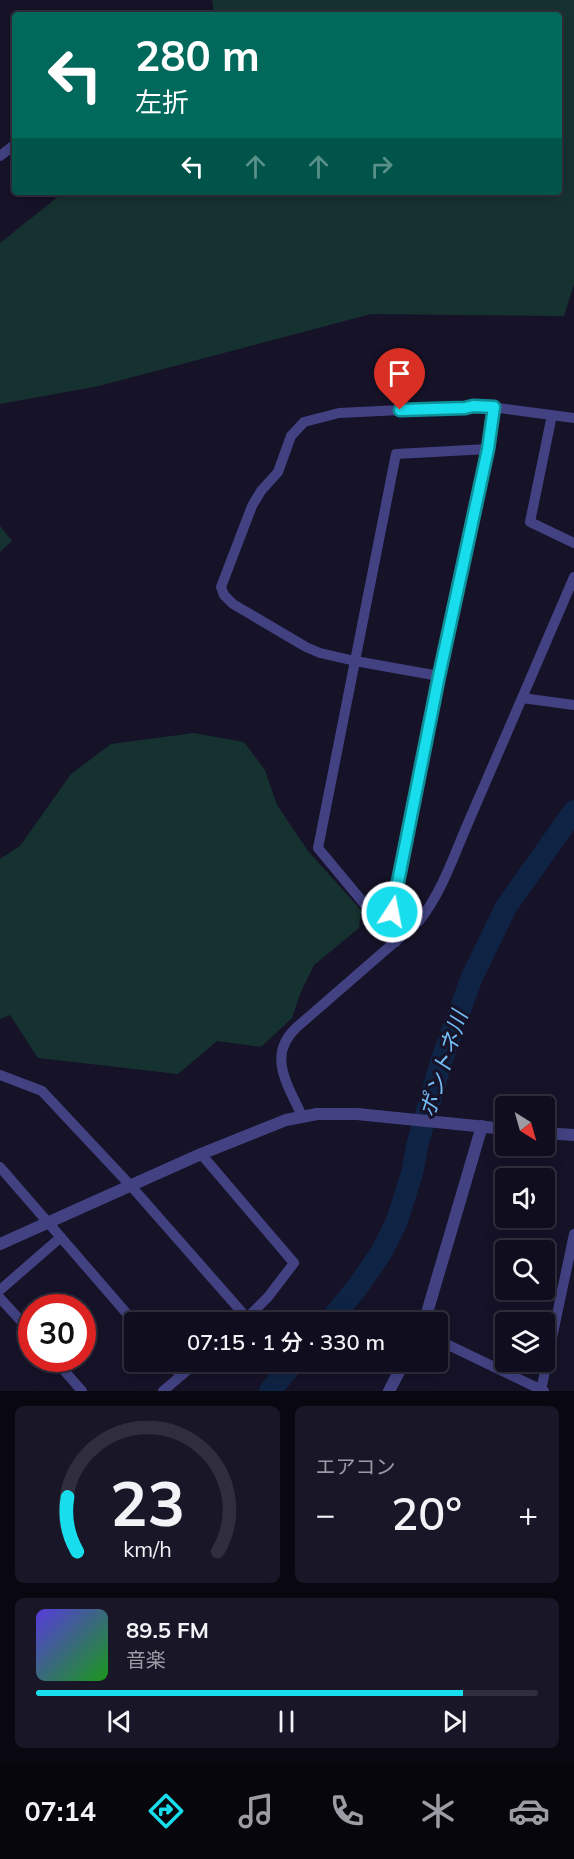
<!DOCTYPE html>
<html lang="ja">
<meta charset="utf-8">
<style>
:root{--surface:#100e1e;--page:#191727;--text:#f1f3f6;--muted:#9c9ca4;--line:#302e3c;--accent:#18ddec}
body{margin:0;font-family:Mulish,"Noto Sans JP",sans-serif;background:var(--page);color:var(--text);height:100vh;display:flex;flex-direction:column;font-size:22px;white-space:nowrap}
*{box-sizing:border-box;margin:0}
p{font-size:20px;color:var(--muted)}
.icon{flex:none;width:33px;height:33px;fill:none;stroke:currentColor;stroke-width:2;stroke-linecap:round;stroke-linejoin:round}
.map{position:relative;height:1391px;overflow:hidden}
.drawer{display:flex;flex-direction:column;gap:15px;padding:15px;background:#090810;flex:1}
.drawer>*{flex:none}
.banner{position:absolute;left:12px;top:12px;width:550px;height:183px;border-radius:6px;box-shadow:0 3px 15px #0003,0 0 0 2px var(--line);background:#00695c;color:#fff;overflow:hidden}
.needle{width:39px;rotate:143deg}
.fabs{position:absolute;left:495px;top:1096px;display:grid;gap:12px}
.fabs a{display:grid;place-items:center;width:60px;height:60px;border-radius:6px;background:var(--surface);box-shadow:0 3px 15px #0003,0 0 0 2px var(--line);font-size:30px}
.speed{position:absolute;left:18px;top:1294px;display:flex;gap:12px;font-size:30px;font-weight:700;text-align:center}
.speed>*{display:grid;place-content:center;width:78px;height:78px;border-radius:50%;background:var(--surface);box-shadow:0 3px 15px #0003,0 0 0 2px var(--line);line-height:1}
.speed .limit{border:9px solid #d22;background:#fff;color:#111}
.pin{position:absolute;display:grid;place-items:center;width:51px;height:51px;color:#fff;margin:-62px -26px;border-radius:50% 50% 50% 0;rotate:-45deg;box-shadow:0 0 6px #0007}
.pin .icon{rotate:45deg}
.me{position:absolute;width:66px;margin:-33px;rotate:11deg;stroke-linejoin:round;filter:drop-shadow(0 0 4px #0008)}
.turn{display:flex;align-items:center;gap:21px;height:126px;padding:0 24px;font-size:27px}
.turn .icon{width:78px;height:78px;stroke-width:2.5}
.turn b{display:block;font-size:42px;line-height:51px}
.lanes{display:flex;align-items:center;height:57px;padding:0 24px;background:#0003;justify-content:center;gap:30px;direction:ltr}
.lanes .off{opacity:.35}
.big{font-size:45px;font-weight:600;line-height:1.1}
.drawer .tile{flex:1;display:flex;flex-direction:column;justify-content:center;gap:9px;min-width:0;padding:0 21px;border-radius:9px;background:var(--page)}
.drawer .dial{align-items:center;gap:0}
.dial svg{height:156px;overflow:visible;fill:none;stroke:var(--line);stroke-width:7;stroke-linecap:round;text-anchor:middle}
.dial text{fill:var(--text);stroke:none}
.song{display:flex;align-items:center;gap:18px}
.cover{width:72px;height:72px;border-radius:9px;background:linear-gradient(135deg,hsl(250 70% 55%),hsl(120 70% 35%))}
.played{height:6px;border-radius:3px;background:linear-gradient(90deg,var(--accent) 85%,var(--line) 85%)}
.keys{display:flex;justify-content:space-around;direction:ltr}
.heat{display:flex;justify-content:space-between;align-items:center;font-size:33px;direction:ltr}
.drawer .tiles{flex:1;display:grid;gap:15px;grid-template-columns:1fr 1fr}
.tile:last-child{grid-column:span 2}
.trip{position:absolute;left:124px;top:1312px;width:324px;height:60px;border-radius:6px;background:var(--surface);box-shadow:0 3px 15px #0003,0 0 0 2px var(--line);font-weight:600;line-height:60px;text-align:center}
.dock{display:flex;height:96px;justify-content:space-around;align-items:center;background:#06060c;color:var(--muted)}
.dock .icon{width:42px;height:42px}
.dock .current{color:var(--accent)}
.dock b{font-size:27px;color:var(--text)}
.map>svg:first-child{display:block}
</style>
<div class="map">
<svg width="574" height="1391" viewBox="0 0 574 1391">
<rect width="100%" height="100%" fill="#161228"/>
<path fill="#163230" d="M212 0H574V284L564 316 371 314 99 386 0 404V243L64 192H560V15H214Z
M0 526 12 541 0 552Z
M194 733 244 742 265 770 277 805 308 851 361 910 359 928 314 965 300 994 292 1018 261 1047 217 1041 178 1074 38 1058 10 1015 0 1019V859L20 846 71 774 111 744Z"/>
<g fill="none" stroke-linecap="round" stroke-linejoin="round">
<path stroke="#0f2444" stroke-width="22" d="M328 1323 356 1289 381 1253 397 1221 412 1173 418 1142 442 1059 472 977 506 907 574 811
M270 1391 294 1362"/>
<path stroke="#424283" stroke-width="10" d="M0 156 14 145
M552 415 530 522 574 543
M439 676 355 661 396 454 488 449
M522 698 574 577
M396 942 318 848 355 661 320 653 306 647 233 604 224 595 221 587 252 506 261 491 278 472 291 436 304 422 339 413 483 406 574 418
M396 942 392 912 439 676 488 449 494 407
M0 1075 42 1091 131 1186 247 1318
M302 1116C288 1085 266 1055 297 1027L419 921C440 895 452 861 465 830 484 786 503 742 522 698L574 705
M201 1154 294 1263 268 1297 242 1323
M0 1167 135 1323
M0 1290 61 1237
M0 1298 32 1333
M438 1340 544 1391
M54 1359 82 1391
M169 1362 181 1376
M541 1390 574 1234
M163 1391 197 1362"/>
<path stroke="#424283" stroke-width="12" d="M544 1133 574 1135
M0 1244 201 1154 286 1120 317 1114H357L506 1129
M424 1323 482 1126
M389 1391 404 1362"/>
</g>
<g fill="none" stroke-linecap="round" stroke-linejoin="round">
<defs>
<path id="route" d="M392 912 439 676 488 449 494 407 473 406 465 408 400 410"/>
</defs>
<use href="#route" stroke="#109099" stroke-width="15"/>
<use href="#route" stroke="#18ddec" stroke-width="10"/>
</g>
<g text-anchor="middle" stroke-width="6" stroke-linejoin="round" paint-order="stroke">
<g font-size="22" font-style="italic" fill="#73bcf4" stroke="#161228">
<text transform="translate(443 1064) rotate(-72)" y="8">ポントネ川</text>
</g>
</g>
</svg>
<div class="fabs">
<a><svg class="needle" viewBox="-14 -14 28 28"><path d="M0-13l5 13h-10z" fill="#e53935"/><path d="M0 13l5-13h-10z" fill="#9c9ca4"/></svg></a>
<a><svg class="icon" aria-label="sound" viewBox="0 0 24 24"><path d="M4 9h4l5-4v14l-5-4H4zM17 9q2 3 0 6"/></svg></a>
<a><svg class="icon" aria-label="search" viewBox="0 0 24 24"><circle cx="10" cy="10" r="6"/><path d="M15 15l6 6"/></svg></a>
<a><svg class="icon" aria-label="layers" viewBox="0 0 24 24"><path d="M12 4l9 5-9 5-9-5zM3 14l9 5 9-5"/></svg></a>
</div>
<div class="speed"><div class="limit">30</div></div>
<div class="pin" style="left:400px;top:410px;background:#d93025"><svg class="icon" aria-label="arrive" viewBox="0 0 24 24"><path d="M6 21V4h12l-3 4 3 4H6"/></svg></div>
<svg class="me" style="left:392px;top:912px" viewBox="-20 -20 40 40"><circle r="17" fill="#18ddec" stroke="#fff" stroke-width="3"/><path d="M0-11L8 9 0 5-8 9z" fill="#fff"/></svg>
<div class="trip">07:15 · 1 分 · 330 m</div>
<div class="banner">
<div class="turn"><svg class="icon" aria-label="left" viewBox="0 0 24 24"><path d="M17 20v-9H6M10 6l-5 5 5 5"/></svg><div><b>280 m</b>左折</div></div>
<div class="lanes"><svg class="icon" aria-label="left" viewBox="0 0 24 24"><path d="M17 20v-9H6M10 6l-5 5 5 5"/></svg><svg class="icon off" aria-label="ahead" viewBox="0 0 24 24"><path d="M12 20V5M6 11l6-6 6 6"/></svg><svg class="icon off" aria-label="ahead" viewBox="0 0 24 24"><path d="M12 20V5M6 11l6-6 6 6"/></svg><svg class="icon off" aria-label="right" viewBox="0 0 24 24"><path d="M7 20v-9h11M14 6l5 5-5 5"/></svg></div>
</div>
</div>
<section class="drawer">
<div class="tiles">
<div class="tile dial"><svg viewBox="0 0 100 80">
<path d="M14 69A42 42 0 1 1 86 69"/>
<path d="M14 69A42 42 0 0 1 9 41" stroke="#18ddec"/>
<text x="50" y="56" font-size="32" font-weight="700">23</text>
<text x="50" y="72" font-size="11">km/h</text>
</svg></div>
<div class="tile"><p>エアコン</p>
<div class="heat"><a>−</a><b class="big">20°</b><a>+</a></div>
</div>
<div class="tile">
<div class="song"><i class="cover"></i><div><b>89.5 FM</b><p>音楽</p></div></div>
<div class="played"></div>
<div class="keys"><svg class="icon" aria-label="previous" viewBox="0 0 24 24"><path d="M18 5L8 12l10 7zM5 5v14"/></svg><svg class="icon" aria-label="pause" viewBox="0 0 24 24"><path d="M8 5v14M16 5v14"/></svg><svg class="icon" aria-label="next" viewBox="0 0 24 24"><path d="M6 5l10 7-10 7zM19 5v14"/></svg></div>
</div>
</div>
</section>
<nav class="dock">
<b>07:14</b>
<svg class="icon current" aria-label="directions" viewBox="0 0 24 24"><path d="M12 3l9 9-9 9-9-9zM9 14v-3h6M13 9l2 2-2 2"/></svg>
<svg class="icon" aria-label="music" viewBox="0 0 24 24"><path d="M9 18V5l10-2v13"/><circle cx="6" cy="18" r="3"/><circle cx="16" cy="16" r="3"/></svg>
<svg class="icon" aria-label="phone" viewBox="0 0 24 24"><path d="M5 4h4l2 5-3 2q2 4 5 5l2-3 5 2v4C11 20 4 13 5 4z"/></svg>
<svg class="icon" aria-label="climate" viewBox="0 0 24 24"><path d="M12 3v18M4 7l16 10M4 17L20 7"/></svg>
<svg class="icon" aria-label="car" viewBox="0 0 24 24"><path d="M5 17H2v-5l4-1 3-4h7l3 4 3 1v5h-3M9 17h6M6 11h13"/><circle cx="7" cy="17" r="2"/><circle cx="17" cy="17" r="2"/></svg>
</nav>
